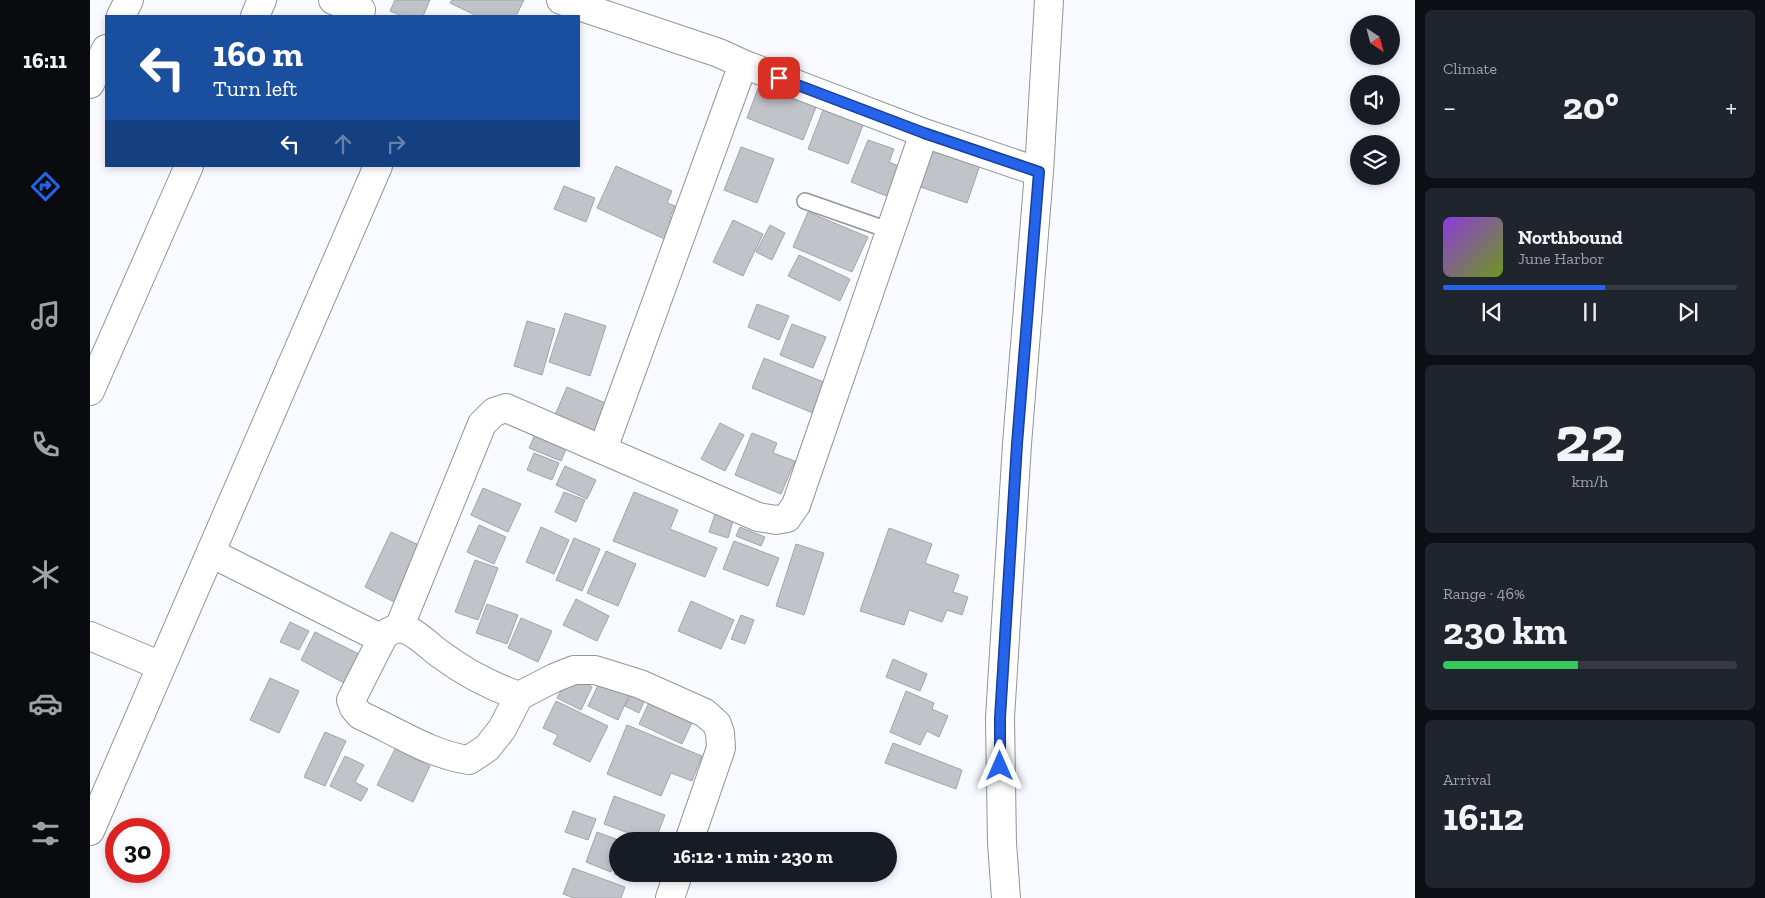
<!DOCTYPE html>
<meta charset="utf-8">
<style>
:root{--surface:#171b24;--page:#20242c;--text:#f1f3f6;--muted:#9ea1a6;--line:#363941;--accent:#2563eb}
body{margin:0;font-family:"Zilla Slab",serif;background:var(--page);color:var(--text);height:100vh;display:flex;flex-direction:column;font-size:19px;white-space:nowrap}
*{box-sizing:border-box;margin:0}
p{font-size:16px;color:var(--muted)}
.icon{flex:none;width:28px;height:28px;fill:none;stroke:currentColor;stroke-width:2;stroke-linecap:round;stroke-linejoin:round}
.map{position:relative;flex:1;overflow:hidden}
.drawer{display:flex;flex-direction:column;gap:10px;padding:10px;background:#0d0f14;width:350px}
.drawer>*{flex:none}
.banner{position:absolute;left:15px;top:15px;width:475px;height:152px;border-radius:0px;box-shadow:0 2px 8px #0003;background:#1a4fa0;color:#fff;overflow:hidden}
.needle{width:32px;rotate:144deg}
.tools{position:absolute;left:1260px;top:15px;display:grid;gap:10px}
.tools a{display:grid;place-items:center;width:50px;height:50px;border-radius:50%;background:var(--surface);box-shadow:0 2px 8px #0003;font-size:25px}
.speed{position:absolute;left:15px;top:818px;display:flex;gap:10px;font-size:25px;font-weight:700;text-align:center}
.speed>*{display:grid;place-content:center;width:65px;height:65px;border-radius:50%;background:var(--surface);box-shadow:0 2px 8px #0003;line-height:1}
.speed .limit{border:8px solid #d22;background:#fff;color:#111}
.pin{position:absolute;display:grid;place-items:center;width:42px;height:42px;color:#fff;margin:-21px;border-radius:10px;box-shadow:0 2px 8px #0006}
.me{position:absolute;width:55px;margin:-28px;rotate:0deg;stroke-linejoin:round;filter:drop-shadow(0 0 4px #0008)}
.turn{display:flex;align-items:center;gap:18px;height:105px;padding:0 25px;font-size:22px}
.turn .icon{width:65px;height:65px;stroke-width:2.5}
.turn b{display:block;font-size:35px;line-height:42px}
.lanes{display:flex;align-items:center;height:48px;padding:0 25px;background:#0003;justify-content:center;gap:25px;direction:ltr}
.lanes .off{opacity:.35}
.big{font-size:38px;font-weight:700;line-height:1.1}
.drawer .tile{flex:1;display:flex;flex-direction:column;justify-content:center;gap:8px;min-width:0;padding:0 18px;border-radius:8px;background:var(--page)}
.drawer .dial{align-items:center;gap:0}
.dial b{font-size:65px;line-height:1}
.song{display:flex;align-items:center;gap:15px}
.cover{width:60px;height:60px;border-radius:8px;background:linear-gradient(135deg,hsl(270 70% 55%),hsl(80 70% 35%))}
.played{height:5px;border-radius:2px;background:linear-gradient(90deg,var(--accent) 55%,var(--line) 55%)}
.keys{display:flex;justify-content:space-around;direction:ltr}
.heat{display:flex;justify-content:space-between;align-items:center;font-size:28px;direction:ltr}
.charge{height:8px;border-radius:4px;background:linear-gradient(90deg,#34c759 46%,var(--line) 0)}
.trip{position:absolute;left:519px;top:832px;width:288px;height:50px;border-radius:25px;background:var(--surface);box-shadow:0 2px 8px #0003;font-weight:700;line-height:50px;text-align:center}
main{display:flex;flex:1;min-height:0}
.tab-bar{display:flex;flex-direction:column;width:90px;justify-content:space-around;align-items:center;background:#090b0e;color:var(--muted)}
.tab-bar .icon{width:35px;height:35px}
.tab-bar .on{color:var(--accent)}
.tab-bar b{font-size:22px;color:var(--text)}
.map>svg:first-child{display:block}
</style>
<main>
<nav class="tab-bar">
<b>16:11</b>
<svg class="icon on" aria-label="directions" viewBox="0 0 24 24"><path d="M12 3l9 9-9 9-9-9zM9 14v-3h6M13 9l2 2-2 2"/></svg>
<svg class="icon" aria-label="music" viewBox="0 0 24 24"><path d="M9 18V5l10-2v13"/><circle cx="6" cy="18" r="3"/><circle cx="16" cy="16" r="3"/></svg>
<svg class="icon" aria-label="phone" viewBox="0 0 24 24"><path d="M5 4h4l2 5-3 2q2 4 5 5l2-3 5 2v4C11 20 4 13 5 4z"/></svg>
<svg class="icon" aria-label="climate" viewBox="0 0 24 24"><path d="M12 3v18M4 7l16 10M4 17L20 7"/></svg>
<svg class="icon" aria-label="car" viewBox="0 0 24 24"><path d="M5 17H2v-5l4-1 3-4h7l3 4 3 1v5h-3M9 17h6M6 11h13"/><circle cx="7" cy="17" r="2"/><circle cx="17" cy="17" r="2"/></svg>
<svg class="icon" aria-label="filters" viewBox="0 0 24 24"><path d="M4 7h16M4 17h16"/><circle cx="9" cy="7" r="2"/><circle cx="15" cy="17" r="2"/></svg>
</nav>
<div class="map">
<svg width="1325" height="898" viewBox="0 0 1325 898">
<rect width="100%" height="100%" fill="#f8faff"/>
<path fill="#c1c3c9" stroke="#a2a4aa" d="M305 0H340L333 16H312L300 11Z
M362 0H434L426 16H387L360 3Z
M673 75 730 97 713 140 657 118Z
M735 105 775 120 758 164 718 149Z
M778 140 804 149 799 162 811 167 799 197 761 182Z
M651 147 684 159 667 203 634 190Z
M841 148 890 165 877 203 828 186Z
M526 166 582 191 577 203 585 206 580 217 590 222 581 242 507 208Z
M474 186 505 198 496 222 464 209Z
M718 212 778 237 762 272 703 247Z
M643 220 673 234 653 276 623 262Z
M680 225 695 233 682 260 666 252Z
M709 255 760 279 750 301 698 276Z
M667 304 699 316 689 340 658 327Z
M475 313 516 326 500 376 459 362Z
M437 321 465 329 452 375 424 366Z
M702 324 736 337 723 368 690 355Z
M674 358 736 383 723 413 662 388Z
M477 387 518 404 505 433 465 415Z
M450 423 481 437 471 461 439 448Z
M630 423 654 435 635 471 611 459Z
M662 433 687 443 683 453 705 461 691 494 645 475Z
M444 453 469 463 462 480 437 470Z
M475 466 506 480 497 499 466 485Z
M393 488 431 504 418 532 381 515Z
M474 492 495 500 486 522 465 512Z
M544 492 588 510 580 529 627 548 615 577 523 541Z
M628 505 646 511 638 538 619 532Z
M389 525 416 537 404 564 377 552Z
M451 527 479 540 464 574 436 562Z
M650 527 675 537 671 546 646 536Z
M799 528 842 544 835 563 869 575 863 592 878 597 872 615 857 610 852 622 819 610 814 625 770 611Z
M301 532 333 547 306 603 275 587Z
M484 538 510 549 492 591 466 580Z
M644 541 689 558 678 586 633 569Z
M706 544 734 553 714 615 686 606Z
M516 551 546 564 528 606 497 593Z
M385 560 408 568 388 620 365 612Z
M486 599 519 616 507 641 473 625Z
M601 601 644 620 631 649 588 631Z
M397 604 428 615 417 644 386 633Z
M651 615 664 620 655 644 641 639Z
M431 618 462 631 448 662 418 648Z
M200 622 219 631 209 650 190 642Z
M225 632 269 654 254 683 211 660Z
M803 659 837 674 830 691 796 677Z
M479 675 502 687 491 710 467 698Z
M512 677 541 691 528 720 498 706Z
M180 678 209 691 189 733 160 720Z
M544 689 557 695 549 713 535 706Z
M816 691 844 703 842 709 858 716 849 737 837 731 830 745 800 732Z
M563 694 606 714 592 744 549 724Z
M466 701 518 726 500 762 463 744 468 735 453 728Z
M537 725 612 756 602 781 581 773 571 796 517 774Z
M235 732 256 741 235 786 214 777Z
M803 743 872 770 866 789 795 763Z
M305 749 340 766 323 802 287 785Z
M255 756 274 765 265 782 278 789 271 801 240 786Z
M524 796 575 815 565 841H560L514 824Z
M483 811 506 819 498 840 475 832Z
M507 832 531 841H528V854L521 872 496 862Z
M528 864V874H546L543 881 524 874Z
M483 868 535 887 531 898H484L473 894Z"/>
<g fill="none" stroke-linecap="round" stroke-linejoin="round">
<defs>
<path id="service" d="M715 201 801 231"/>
<path id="minor" d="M243 0 271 10 269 16
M471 0 629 53 653 64 834 133 949 172
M31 16 39 0
M165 16 172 0
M0 84 16 49
M0 391 99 166
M513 449 653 64
M121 553 292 639
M309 628 392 424 404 412 416 408 668 517 686 520 697 518 706 505 834 133
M0 636 71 666
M429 696C400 686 374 672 350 654 340 647 330 636 319 631 310 626 302 629 294 635L261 700 264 708 270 715C304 730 341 755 379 760L397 748 412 729 429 696 464 678 484 670H505L550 684 615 713 627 724 630 733 631 748 599 841
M0 831 288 166
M580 898 588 874
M916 898 912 843 910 718 927 444 949 172 959 0"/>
</defs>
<use href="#service" stroke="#92949a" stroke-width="18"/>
<use href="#minor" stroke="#92949a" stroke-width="30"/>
<use href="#service" stroke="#fff" stroke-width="15"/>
<use href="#minor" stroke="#fff" stroke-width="28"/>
</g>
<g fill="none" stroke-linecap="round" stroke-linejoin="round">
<defs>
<path id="route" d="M689 78 834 133 949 172 927 444 910 718V766"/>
</defs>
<use href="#route" stroke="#184099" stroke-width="12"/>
<use href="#route" stroke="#2563eb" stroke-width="9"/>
</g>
</svg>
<div class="tools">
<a><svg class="needle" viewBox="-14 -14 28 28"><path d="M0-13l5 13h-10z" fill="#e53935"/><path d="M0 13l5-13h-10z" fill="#9ea1a6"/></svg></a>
<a><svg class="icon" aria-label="sound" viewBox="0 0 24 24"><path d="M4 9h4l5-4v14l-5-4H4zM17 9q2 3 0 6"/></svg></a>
<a><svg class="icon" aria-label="layers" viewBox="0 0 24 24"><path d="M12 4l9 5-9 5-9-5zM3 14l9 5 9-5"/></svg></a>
</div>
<div class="speed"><div class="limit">30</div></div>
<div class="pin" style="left:689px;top:78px;background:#d93025"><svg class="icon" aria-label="arrive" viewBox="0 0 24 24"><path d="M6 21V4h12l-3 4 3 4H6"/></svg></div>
<svg class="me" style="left:910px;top:766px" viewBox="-20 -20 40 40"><path d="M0-17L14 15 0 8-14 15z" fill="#2563eb" stroke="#fff" stroke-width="4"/></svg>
<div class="trip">16:12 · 1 min · 230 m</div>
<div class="banner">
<div class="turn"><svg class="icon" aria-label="left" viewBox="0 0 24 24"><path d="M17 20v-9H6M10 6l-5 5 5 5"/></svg><div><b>160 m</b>Turn left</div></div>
<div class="lanes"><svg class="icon" aria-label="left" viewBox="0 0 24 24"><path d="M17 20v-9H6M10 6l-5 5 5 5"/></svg><svg class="icon off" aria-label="ahead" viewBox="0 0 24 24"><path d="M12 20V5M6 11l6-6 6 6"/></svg><svg class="icon off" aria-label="right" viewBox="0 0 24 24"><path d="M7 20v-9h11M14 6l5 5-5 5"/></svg></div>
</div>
</div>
<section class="drawer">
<div class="tile"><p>Climate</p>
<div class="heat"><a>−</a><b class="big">20°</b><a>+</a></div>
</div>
<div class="tile">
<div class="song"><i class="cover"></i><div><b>Northbound</b><p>June Harbor</p></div></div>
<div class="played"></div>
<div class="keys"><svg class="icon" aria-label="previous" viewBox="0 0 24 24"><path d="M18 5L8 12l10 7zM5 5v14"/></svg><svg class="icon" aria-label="pause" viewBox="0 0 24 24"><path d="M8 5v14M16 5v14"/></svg><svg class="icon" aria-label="next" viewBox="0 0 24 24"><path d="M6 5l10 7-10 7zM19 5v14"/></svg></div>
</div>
<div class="tile dial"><b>22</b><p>km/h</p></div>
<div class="tile"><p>Range · 46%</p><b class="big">230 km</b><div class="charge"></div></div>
<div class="tile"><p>Arrival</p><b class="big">16:12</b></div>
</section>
</main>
